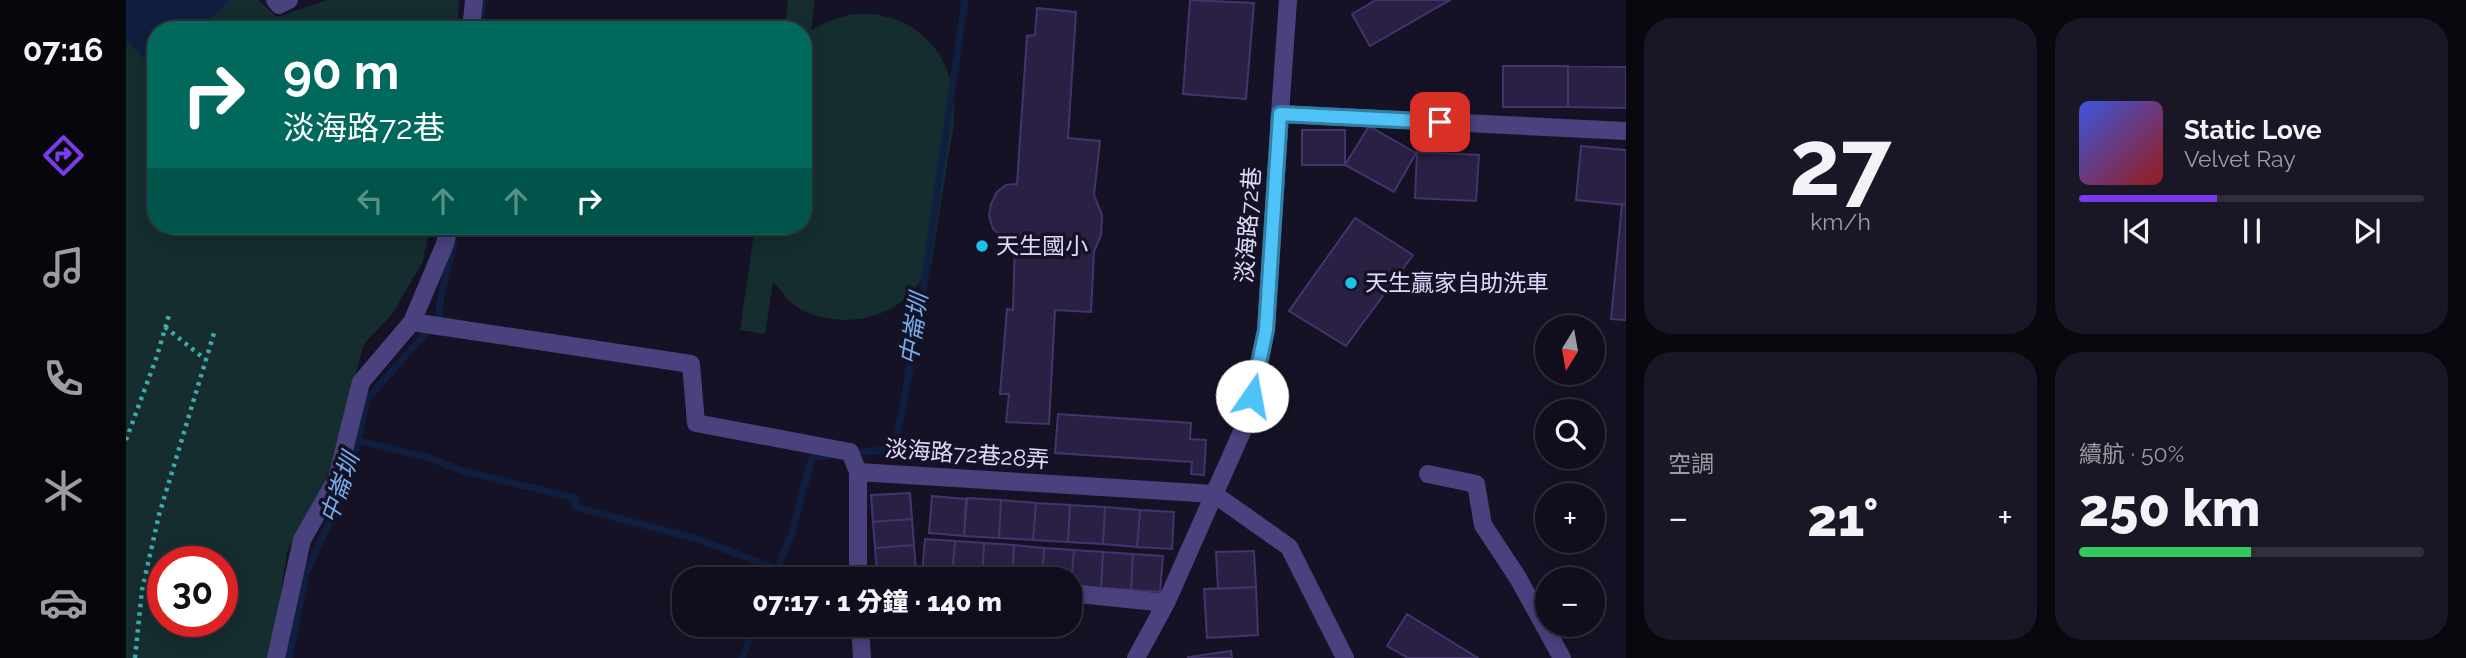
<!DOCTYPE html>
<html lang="zh-TW">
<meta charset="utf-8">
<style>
:root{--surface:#100e1c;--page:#191725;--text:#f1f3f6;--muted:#9c9ca3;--line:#302e3b;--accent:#7c3aed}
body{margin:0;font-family:Raleway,"Noto Sans TC",sans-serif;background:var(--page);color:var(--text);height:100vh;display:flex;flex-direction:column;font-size:26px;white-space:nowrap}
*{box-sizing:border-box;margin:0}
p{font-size:23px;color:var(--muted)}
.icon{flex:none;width:38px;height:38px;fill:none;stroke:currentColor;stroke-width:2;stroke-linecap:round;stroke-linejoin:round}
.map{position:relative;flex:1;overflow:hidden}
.side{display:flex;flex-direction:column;gap:18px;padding:18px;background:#09080f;width:840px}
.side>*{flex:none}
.top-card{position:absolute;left:21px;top:21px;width:665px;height:214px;border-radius:28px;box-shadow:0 4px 18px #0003,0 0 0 2px var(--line);background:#00695c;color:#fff;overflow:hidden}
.needle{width:46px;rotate:191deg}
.tools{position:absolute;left:1409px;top:315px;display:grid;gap:14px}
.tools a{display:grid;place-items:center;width:70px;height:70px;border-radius:50%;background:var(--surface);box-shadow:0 4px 18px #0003,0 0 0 2px var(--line);font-size:35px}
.speed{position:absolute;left:21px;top:546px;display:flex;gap:14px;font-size:35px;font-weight:700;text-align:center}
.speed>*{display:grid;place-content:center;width:91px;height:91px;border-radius:50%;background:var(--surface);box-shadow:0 4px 18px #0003,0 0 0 2px var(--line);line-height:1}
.speed .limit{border:10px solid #d22;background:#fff;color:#111}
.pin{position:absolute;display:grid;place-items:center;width:60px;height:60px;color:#fff;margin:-30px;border-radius:14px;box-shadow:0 4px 10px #0006}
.me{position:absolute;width:77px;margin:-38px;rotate:12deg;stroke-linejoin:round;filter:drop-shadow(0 0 5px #0008)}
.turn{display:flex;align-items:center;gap:24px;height:147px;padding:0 21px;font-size:32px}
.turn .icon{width:91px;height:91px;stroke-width:2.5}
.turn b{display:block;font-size:49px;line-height:60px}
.lanes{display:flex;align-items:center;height:66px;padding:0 21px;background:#0003;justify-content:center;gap:35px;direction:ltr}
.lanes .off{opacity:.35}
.big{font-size:52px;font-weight:800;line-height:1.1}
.side .card{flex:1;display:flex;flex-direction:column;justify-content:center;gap:10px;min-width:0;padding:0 24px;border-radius:28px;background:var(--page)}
.side .dial{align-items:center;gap:0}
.dial b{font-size:91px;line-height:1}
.song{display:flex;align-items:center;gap:21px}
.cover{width:84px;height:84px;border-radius:10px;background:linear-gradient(135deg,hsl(230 70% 55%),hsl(0 70% 35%))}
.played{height:7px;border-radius:4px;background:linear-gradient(90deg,var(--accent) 40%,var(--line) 40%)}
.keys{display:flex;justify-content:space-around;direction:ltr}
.heat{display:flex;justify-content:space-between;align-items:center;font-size:38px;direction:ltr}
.charge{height:10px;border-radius:5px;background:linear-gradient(90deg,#34c759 50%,var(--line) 0)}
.side .tiles{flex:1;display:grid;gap:18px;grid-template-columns:repeat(2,1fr)}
.trip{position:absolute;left:546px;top:567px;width:410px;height:70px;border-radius:28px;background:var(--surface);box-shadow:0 4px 18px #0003,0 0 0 2px var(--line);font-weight:800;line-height:70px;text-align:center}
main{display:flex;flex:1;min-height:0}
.tabs{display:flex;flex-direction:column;width:126px;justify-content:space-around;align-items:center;background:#06060b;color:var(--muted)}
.tabs .icon{width:49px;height:49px}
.tabs .on{color:var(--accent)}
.tabs b{font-size:32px;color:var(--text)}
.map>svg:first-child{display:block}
</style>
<main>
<nav class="tabs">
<b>07:16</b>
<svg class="icon on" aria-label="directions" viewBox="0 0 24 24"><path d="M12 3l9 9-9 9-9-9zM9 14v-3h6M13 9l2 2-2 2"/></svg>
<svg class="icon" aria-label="music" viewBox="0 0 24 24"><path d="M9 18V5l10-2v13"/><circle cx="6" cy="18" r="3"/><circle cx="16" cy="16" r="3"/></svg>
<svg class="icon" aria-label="phone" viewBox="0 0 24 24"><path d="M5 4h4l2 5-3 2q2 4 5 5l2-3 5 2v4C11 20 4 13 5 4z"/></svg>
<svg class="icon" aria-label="climate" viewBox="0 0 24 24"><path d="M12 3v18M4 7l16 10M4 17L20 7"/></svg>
<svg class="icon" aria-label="car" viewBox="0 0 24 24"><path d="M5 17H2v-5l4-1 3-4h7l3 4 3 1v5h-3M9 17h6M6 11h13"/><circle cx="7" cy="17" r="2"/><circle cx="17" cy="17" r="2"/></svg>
</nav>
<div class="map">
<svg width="1500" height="658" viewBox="0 0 1500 658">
<rect width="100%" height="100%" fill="#161225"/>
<path fill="#152d2e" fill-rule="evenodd" d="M0 0H132L151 17 201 0H333L331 30H30V226H304L297 261 267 313 238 344 202 474 161 552 147 645 143 658H0ZM37 562H96V621H37Z
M662 0H689L685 30C715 14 737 8 771 20 810 35 830 73 828 114 828 133 822 153 820 172 815 202 810 232 806 262 798 276 789 291 776 301 745 325 696 327 664 302 658 296 653 287 647 281L639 334 614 330 629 226H677V30H658Z"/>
<path fill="#101e3f" d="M0 0H103L104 1 71 30H30V66L28 67 0 40Z"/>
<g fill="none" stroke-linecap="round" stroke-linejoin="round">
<path stroke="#101e3f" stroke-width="7" d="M354 30 357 0
M312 317 316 291 328 242
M232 441 301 457 337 471 449 498V507L572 539 651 569
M726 453 769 449 795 306 839 0
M647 579 666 533 686 457 704 455
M163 658 180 573 213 501 232 441 241 399 298 335
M616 658 629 625"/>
</g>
<path fill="#2a2044" stroke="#44346d" stroke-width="2" d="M1064 0 1128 3 1120 99 1057 94Z
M1250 0H1324L1244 46 1226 14Z
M911 8 950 12 942 138 974 141 968 195 976 215 975 235 968 252 965 312 929 310 923 424 880 422 883 394H874L881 309 887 310 889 241 880 240 867 229 863 216 865 204 871 192 880 185 891 184 901 36 909 35Z
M1377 66H1442V107H1377Z
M1442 66 1500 67V108L1442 107Z
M1243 126 1290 153 1268 192 1219 165Z
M1176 130H1219V165H1176Z
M1455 146 1500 150V205L1450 200Z
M1291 152 1353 155 1350 201 1289 198Z
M1496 204 1500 205V320L1485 319Z
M1229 218 1287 255 1220 346 1163 311Z
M932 414 1065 423 1064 439 1080 440 1078 475 1065 474 1066 462 929 453Z
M784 493 786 519 747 522 745 495Z
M806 496 840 499 838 536 803 533Z
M841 498 875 500 873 538 838 536Z
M875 500 910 503 907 540 873 538Z
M910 503 944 505 942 542 907 540Z
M944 505 979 507 977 544 942 542Z
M979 507 1014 510 1011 547 977 544Z
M1014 510 1048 512 1046 549 1011 547Z
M786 519 788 545 749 548 747 522Z
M799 539 829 541 826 577 796 575Z
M829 541 858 543 856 579 826 577Z
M858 543 888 545 886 579H856Z
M788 545 790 572 751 574 749 548Z
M888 545 918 548 916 579H886Z
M918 548 948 550 945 585 943 579H916Z
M948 550 977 552 975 588 945 585Z
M1128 551 1130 587 1092 589 1090 552Z
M977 552 1007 554 1005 590 975 588Z
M1007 554 1037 556 1034 592 1005 590Z
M1130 587 1132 635 1081 638 1078 589Z
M1281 614 1352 658H1282L1261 646Z
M1105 651 1106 658H1062V657Z"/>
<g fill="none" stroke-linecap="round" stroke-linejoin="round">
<path stroke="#3daaab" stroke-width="4.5" stroke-dasharray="3.5 5" stroke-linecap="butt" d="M39 327 80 360
M0 440 31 356 43 315
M9 658 16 590 33 515 88 333"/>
<path stroke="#49427e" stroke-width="18" d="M149 0 153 5 163 0
M345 30 348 0
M1154 114 1162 0
M286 322 565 364 570 423 724 452 732 472 1088 494 1163 547 1219 658
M732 472V579
M1302 474 1350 484 1357 525 1392 578 1436 658
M943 593 1040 603
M734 625 736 658
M150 658 176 540 211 478 235 382 286 322 319 244 323 226
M1010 658 1040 603 1122 418 1140 330 1154 114 1500 131"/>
</g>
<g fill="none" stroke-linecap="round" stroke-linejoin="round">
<defs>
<path id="route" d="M1126 396 1140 330 1154 114 1314 122"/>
</defs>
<use href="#route" stroke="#337fa1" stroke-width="18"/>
<use href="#route" stroke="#4fc3f7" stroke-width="12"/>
</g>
<g fill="#1ac3e6" stroke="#161225" stroke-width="2.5">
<circle cx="856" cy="246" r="7"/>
<circle cx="1225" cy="283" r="7"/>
</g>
<g text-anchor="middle" stroke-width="7" stroke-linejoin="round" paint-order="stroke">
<g font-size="23" fill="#e0d9fb" stroke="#161225">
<text transform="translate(1122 225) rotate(-86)" y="8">淡海路72巷</text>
<text transform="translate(841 454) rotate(4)" y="8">淡海路72巷28弄</text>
</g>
<g font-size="23" fill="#e0d9fb" stroke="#161225" text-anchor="start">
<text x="870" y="254">天生國小</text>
<text x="1239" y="291">天生贏家自助洗車</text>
</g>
<g font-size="24" font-style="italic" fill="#73adf0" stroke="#161225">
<text transform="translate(788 329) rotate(-81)" y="8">中崙圳</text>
<text transform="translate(214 488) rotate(-71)" y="8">中崙圳</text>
</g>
</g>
</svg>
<div class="tools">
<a><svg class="needle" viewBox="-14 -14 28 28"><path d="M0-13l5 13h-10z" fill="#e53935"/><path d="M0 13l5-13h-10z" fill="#9c9ca3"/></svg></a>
<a><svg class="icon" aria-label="search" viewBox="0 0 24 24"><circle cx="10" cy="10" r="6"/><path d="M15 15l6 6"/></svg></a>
<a>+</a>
<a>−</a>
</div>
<div class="speed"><div class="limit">30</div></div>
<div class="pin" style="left:1314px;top:122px;background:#d93025"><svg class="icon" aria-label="arrive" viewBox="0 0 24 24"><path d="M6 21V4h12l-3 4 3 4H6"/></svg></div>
<svg class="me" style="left:1126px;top:396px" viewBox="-20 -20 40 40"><circle r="19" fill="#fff"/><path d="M0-13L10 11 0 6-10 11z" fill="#4fc3f7"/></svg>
<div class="trip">07:17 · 1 分鐘 · 140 m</div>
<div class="top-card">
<div class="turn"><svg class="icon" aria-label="right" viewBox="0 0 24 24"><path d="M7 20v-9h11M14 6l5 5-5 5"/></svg><div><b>90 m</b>淡海路72巷</div></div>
<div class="lanes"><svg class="icon off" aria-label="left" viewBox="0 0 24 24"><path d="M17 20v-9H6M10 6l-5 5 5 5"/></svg><svg class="icon off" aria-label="ahead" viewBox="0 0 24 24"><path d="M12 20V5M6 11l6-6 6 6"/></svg><svg class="icon off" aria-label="ahead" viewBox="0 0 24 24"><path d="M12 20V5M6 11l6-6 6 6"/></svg><svg class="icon" aria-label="right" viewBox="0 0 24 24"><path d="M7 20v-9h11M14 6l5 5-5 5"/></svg></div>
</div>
</div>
<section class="side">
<div class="tiles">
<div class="card dial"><b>27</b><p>km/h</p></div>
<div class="card">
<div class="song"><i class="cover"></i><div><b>Static Love</b><p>Velvet Ray</p></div></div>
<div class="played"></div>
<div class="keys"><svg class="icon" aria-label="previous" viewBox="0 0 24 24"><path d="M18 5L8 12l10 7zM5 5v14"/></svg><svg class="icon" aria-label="pause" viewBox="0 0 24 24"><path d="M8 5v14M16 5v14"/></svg><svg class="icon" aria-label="next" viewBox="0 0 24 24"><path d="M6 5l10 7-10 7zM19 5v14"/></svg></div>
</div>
<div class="card"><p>空調</p>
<div class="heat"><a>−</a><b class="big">21°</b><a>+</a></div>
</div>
<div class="card"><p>續航 · 50%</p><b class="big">250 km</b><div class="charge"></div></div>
</div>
</section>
</main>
